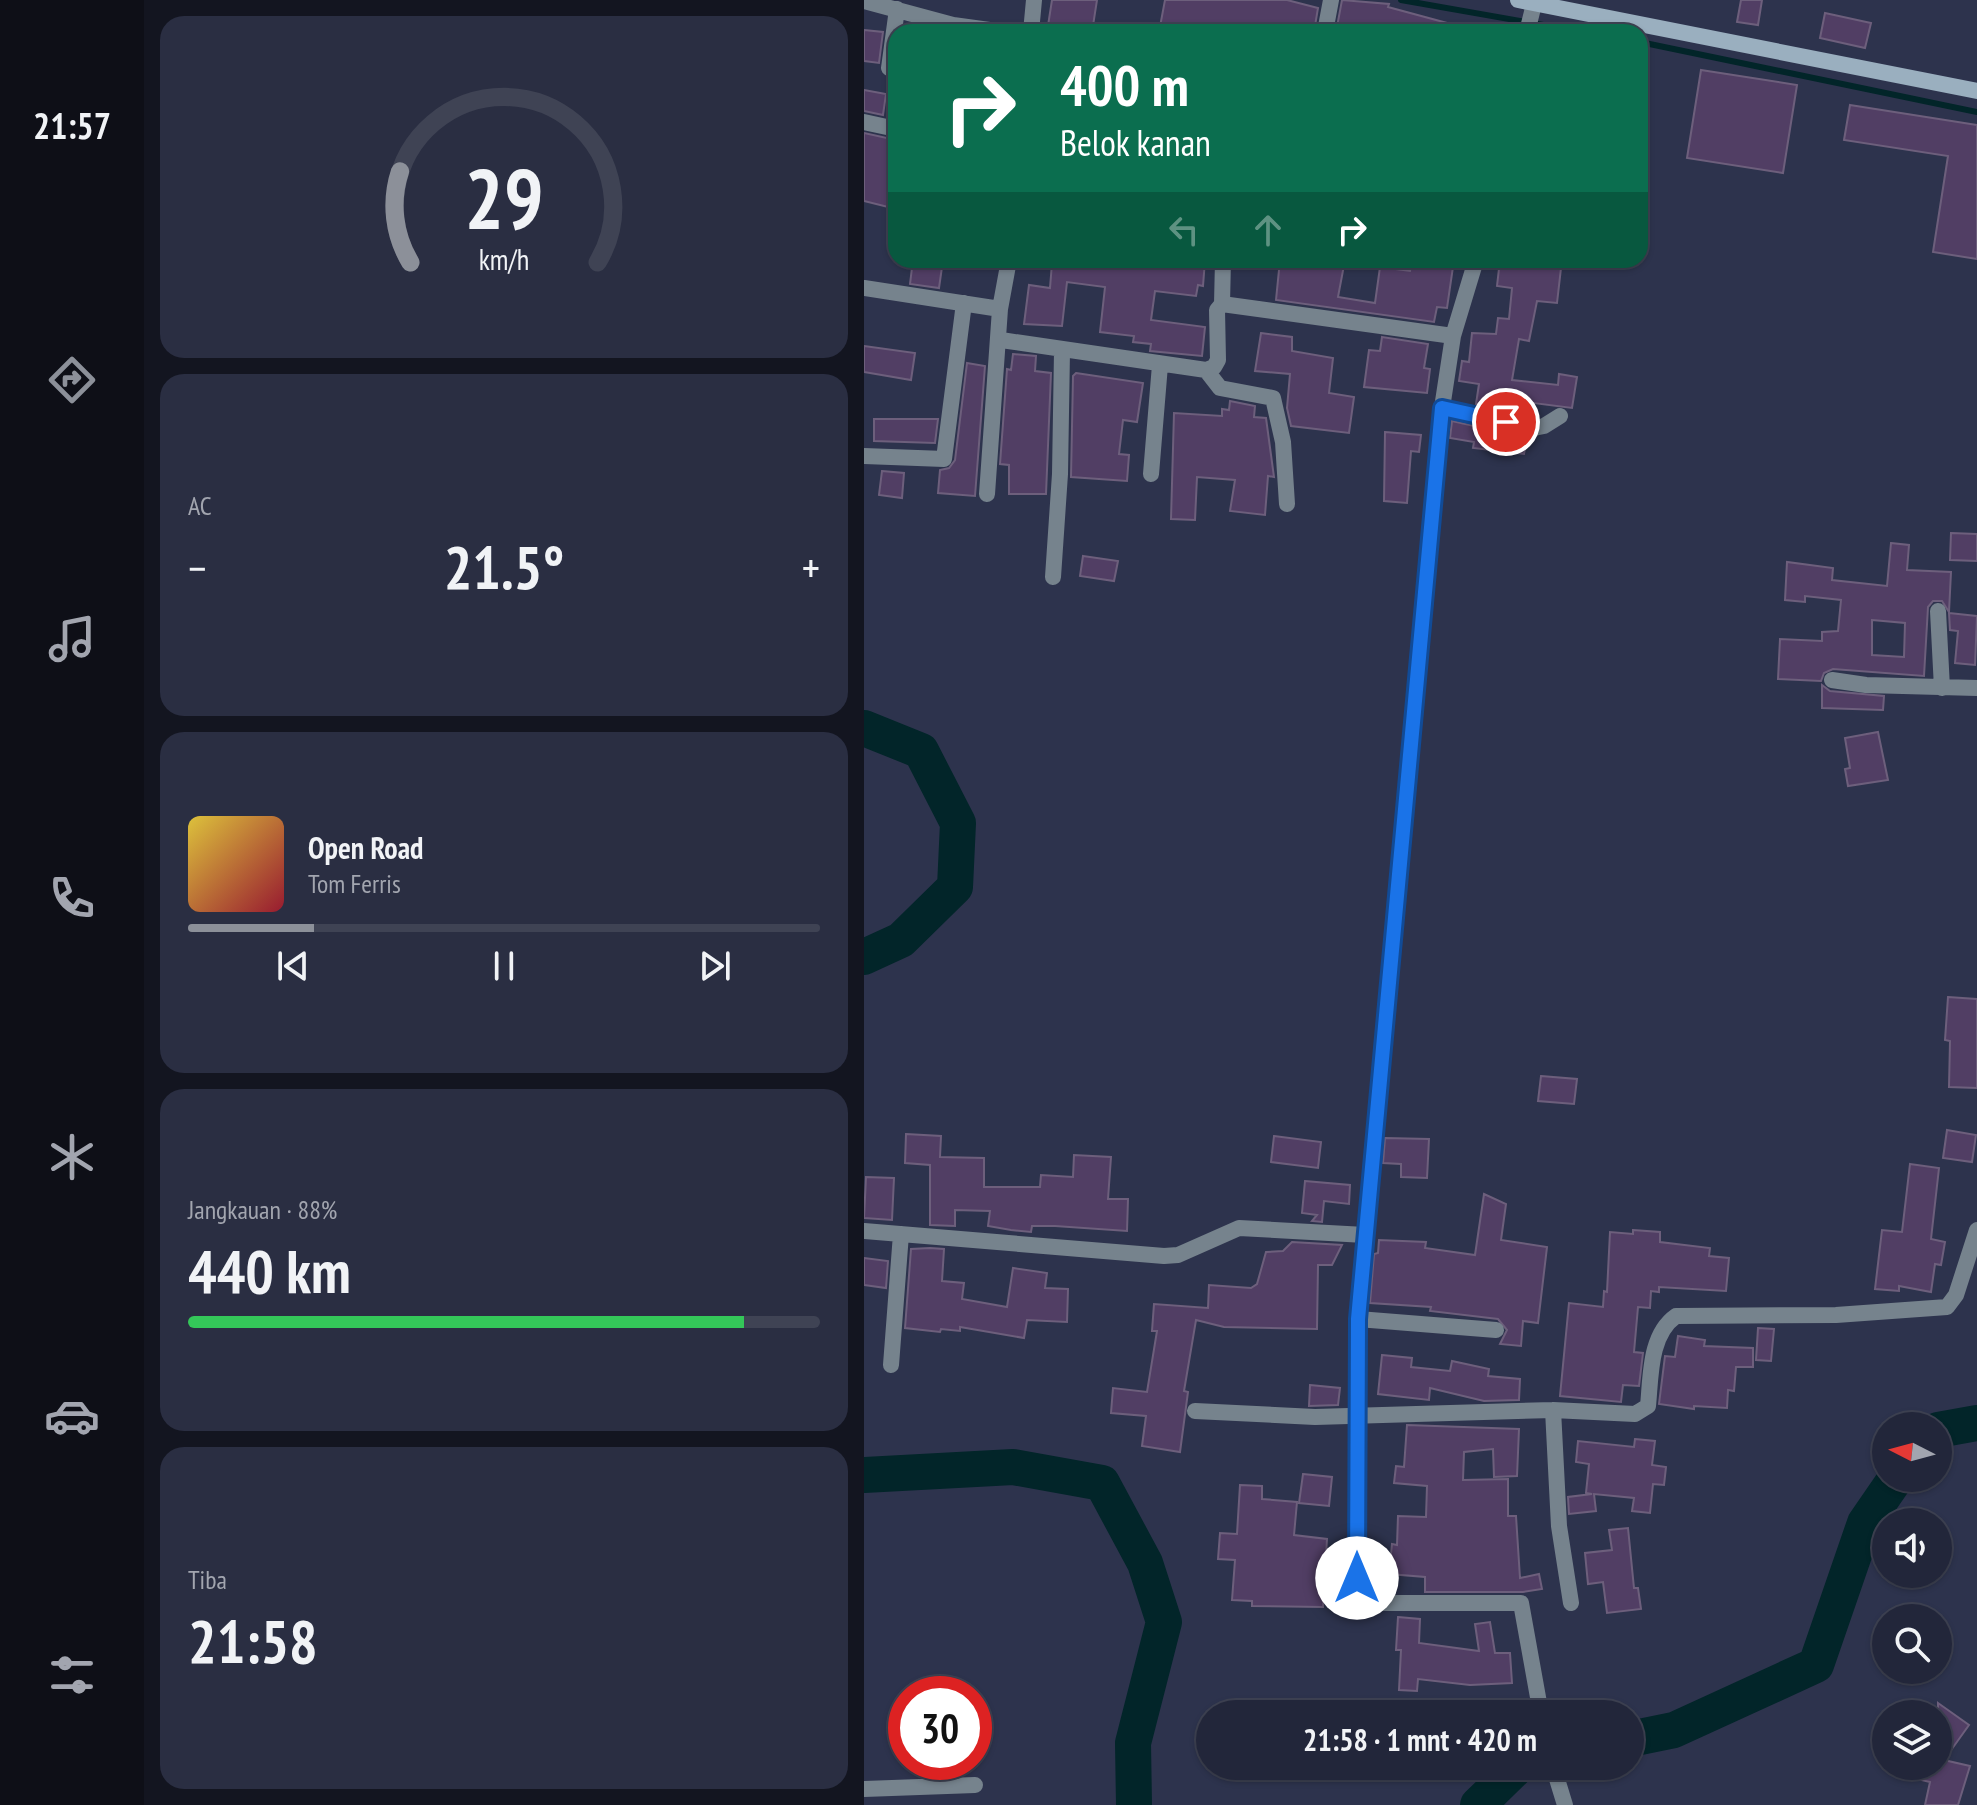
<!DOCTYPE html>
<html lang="id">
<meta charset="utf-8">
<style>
:root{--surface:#22263a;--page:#2a2e42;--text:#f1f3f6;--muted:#a2a5af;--line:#3f4354;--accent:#8c9099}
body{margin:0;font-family:"PT Sans Narrow",sans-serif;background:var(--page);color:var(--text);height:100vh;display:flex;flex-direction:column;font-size:30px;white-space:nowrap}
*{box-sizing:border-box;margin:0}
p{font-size:26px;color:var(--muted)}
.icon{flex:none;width:44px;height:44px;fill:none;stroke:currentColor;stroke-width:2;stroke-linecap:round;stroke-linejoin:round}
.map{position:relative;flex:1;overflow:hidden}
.sheet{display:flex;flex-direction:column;gap:16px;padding:16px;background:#131520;width:720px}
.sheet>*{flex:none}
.guide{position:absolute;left:24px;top:24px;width:760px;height:244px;border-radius:24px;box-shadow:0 2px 6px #0004,0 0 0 2px var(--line);background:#0b6e4f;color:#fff;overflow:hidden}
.needle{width:52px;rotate:276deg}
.tools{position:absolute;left:1008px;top:1412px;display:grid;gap:16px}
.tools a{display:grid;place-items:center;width:80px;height:80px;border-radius:50%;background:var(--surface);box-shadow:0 2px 6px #0004,0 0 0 2px var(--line);font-size:40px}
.speed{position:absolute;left:24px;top:1676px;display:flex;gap:16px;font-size:40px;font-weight:700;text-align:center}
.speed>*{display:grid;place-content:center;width:104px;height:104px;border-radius:50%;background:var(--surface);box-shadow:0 2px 6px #0004,0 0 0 2px var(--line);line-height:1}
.speed .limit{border:12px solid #d22;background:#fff;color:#111}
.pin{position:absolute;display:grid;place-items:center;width:68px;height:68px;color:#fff;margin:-34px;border:4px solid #fff;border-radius:50%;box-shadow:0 2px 8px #0007}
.me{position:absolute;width:88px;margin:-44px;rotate:0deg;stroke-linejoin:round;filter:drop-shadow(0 0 6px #0008)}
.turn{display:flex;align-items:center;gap:28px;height:168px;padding:0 40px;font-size:36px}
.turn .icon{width:104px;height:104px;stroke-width:2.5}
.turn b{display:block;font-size:56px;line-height:68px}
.lanes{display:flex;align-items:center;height:76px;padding:0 40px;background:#0003;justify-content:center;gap:40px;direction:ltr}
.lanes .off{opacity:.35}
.big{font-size:60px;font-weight:700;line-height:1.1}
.sheet .card{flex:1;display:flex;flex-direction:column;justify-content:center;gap:12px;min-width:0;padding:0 28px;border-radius:24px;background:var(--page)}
.sheet .dial{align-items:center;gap:0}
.dial svg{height:208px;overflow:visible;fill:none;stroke:var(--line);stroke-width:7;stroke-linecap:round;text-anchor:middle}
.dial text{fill:var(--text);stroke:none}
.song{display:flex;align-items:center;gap:24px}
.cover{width:96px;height:96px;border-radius:12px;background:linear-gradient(135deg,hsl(50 70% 55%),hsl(350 70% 35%))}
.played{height:8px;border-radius:4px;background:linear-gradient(90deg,var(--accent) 20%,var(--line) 20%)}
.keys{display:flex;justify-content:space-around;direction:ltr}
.heat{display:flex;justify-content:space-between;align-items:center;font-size:44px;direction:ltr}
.charge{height:12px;border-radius:6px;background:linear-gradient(90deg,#34c759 88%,var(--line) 0)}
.trip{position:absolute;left:332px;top:1700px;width:448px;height:80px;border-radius:40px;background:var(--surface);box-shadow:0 2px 6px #0004,0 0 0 2px var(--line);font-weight:700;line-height:80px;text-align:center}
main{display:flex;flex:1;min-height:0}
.tabs{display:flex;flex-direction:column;width:144px;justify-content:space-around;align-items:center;background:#0e0f17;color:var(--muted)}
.tabs .icon{width:56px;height:56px}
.tabs .selected{color:var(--accent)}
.tabs b{font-size:36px;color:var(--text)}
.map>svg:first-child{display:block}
</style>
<main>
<nav class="tabs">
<b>21:57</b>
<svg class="icon selected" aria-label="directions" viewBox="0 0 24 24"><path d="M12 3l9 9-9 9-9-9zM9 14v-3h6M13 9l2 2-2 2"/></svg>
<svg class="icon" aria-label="music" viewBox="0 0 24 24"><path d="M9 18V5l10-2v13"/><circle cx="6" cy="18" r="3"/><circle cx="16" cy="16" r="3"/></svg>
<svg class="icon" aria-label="phone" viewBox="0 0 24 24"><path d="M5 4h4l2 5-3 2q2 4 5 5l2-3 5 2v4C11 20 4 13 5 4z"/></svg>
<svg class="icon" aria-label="climate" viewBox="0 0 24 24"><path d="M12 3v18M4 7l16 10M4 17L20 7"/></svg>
<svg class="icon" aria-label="car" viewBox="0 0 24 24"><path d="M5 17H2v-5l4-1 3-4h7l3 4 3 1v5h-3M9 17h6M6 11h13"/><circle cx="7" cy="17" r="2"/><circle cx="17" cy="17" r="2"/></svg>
<svg class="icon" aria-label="filters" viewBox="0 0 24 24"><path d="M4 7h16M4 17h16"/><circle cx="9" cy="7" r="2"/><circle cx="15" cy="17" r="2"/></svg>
</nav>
<section class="sheet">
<div class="card dial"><svg viewBox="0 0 100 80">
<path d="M14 69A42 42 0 1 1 86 69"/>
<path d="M14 69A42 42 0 0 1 10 34" stroke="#8c9099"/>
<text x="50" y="56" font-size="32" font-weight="700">29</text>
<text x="50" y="72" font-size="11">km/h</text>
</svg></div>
<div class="card"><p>AC</p>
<div class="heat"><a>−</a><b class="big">21.5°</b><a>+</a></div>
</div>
<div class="card">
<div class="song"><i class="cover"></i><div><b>Open Road</b><p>Tom Ferris</p></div></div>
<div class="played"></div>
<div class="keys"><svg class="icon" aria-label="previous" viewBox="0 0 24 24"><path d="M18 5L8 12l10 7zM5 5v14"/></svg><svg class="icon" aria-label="pause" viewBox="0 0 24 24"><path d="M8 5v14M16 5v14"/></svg><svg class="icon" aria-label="next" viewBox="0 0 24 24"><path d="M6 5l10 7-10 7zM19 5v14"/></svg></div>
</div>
<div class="card"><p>Jangkauan · 88%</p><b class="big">440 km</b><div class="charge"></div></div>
<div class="card"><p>Tiba</p><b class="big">21:58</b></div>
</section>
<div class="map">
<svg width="1113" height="1805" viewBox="0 0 1113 1805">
<rect width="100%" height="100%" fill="#2d334d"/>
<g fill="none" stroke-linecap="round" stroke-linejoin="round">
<path stroke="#022529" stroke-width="6" d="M537 0 719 32
M776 42 1113 112"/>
<path stroke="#022529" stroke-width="36" d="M0 728 57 751 94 823 91 887 37 940 0 957
M1074 1430 1113 1423
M0 1475 149 1467 238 1483 281 1563 300 1622 269 1743 270 1805
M766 1739 810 1730 952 1665 1001 1523 1032 1478
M614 1805 654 1766"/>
</g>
<path fill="#513e64" stroke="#6d5f7c" stroke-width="2" fill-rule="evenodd" d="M188 0H233L228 32H183Z
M301 0H423L454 8 450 32H295Z
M478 0 525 4 524 7 598 27 597 32H472Z
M877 0H898L894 25 873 22Z
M961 13 1007 23 1001 48 956 38Z
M0 30 19 32 15 63 0 61Z
M837 70 933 85 919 173 823 158Z
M0 90 22 94 19 115 0 111Z
M986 105 1113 125V259L1069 252 1084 156 980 140Z
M0 133 32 140V209L0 201Z
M49 260H79L75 288 46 284Z
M227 260H341L339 286 334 285 332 296 291 291 287 320 341 327 338 356 286 351 287 344 269 342 270 336 236 332 241 287 203 282 198 326 160 324 165 285 186 288 188 263 226 266Z
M416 260H481L474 297 511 303 516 267 546 271 548 260H590L583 308 573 307 570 322 412 300Z
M636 260 697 268 693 303 673 301 665 341 655 339 648 380 694 385 695 374 713 377 708 408 670 403 668 416 612 404 615 384 595 381 598 361 605 362 608 333 632 334 634 318 645 319 648 288 633 286Z
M397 333 428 337V351L469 358 465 393 490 397 485 433 427 426 423 408 426 374 391 371Z
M518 337 564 344 560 368 566 369 563 393 500 387 505 350 516 351Z
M0 346 51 353 47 380 0 372Z
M149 354 172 356 171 371 187 373 182 494H145V465L136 464 143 369 147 370Z
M103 363 121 366 111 496 74 493 76 470 85 468 91 460Z
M212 373 279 383 273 422 259 420 255 454 265 455 263 481 207 477 209 376Z
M366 401 391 406 390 417 402 418 410 477 404 476 401 515 366 511 371 480 333 477 331 520 307 519 310 413 358 416V409L365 410Z
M10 419H74L71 443 10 441Z
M588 421 663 438 660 454 609 448 610 442 586 438Z
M521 432 557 435 555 452 547 451 543 503 520 501Z
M18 471 40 473 38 498 15 495Z
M1087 533 1113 534V561L1086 560Z
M1027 543 1045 545 1043 570 1087 572 1085 612 1078 601H1069L1064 607 1060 676 969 669 960 673 957 681 914 679 916 639 958 641V632L974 631 977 600 941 596V602L921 600 923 562 969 568 968 580 1023 586ZM1008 620 1041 623 1040 657 1008 655Z
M219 556 254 561 250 581 216 576Z
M1085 613 1113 616 1111 665 1091 663 1094 631 1086 630Z
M958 685 966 691 1020 696 1019 710 958 708Z
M1014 732 1024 780 984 786 981 769 986 768 981 738Z
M1084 997 1113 999V1088L1085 1087 1086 1041 1081 1040Z
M677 1076 713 1079 710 1104 674 1101Z
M1083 1130 1112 1135 1108 1162 1079 1158Z
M42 1134 77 1136 76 1157 120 1158V1187H176L177 1175 209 1177 210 1155 247 1157 244 1199H264L263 1231 191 1226H168L167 1232 147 1230 124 1226 126 1211 91 1210V1226L66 1225V1165L41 1163Z
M410 1136 457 1142 454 1168 407 1162Z
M521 1138 565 1139 563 1178 537 1177V1164L519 1163Z
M1046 1164 1075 1168 1067 1239 1081 1242 1077 1265 1071 1264 1067 1292 1035 1286V1291L1011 1289 1018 1230 1038 1232Z
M2 1177 30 1178 28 1220 0 1218Z
M441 1181 486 1185 485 1204 460 1201 458 1222 448 1221 453 1215 438 1213Z
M620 1194 642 1204 637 1240 683 1247 674 1323 659 1321 657 1346 636 1344 643 1330 634 1319 566 1311 567 1307 506 1303 510 1254 514 1253 515 1240 562 1242 561 1248 611 1255Z
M769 1230 796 1232V1242L846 1248 845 1256 865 1258 862 1291 795 1287V1292L787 1291 786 1308 774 1307 770 1352 779 1353 775 1386 759 1385 757 1402 696 1396 705 1303 739 1307 740 1291 743 1292 746 1232 769 1234Z
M428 1242 478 1245 468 1265H454L453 1329 360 1327 332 1320 320 1391 324 1392 316 1452 278 1446 282 1416 247 1413 249 1388 283 1392 293 1331H288L290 1304 344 1308 345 1285 387 1288 393 1284 402 1252 419 1251Z
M66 1248 80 1249 78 1281 100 1283 98 1299 143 1307 149 1268 183 1273 181 1288 204 1289 203 1322 163 1320 160 1338 96 1327V1331L77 1329 76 1332 41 1328 47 1249Z
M0 1258 24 1261 22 1288 0 1285Z
M894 1328 910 1329 907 1361 892 1360Z
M814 1336 841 1340 840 1346 889 1348V1367H872L870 1391 864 1390 863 1408 830 1406V1409L795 1404 801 1356 811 1357Z
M518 1355 548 1358 547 1367 586 1371 588 1361 625 1369 624 1376 656 1379 655 1400 620 1401 566 1388 565 1400 514 1394Z
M446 1385 476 1388 474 1405 445 1406Z
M543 1425 655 1429 653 1476 630 1477 629 1449 600 1452 599 1480 644 1479V1516H652L656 1578 675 1574 678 1589 659 1592H561V1577L525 1574 528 1544 533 1545 534 1516 562 1517 563 1486 530 1483 532 1466 540 1467Z
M771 1439 791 1441 788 1465 802 1467 800 1485 789 1484 786 1513 768 1511 770 1498 730 1494 732 1511 705 1514 704 1497 728 1494 722 1493 725 1464 712 1462 714 1441 770 1447Z
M439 1474 468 1477 465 1506 435 1503Z
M376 1485 398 1486V1499L433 1502 430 1535 463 1539 459 1607 388 1606V1601L368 1600 371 1560 354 1559 356 1533 373 1534Z
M764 1528 770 1588H774L777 1609 743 1613 739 1582 724 1584 721 1553 748 1550 745 1530Z
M534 1617 556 1619 555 1643 615 1651 611 1624 626 1622 631 1653H646L648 1683 606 1685 554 1679 553 1691 535 1690 537 1650H532Z
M1074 1703 1105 1725 1080 1760 1106 1766 1094 1805H1061L1066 1782 1024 1772 1025 1766H1074Z"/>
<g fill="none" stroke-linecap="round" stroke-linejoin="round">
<path stroke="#76838d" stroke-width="16" d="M0 1 89 25 140 32
M167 32 170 0
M461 32 467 0
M663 32 670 4
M32 69 25 68 33 9
M0 122 32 129
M612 260 589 336 578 408 501 1235 494 1319 493 1578 505 1596 518 1603H657L677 1714
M0 288 136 309
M358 304 359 260
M137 340 342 370 350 367 354 360 353 310 358 304 589 336
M342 370 356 388 409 398 419 442 423 504
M578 408 670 428 680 426 696 416
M0 456 80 459 100 303
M287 474 296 365
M123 494 136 309 145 260
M189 577 196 474 198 351
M1074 611 1078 688
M968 680 1002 685 1113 688
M0 1231 300 1256 314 1255 375 1228 501 1235
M494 1319 632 1330
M27 1365 37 1234
M689 1410 695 1526 707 1603
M331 1411 451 1417 689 1410 771 1414 784 1406C787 1377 785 1335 812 1316L972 1315 1083 1307 1092 1295 1113 1230
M689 1766 701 1805
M0 1789 111 1785"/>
<path stroke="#9aafbf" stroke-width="16" d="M654 0 1113 91"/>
</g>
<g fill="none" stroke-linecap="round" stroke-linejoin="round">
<defs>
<path id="route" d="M493 1578 494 1319 578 408 642 422"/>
</defs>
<use href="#route" stroke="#114b97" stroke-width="20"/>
<use href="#route" stroke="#1a73e8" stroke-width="14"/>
</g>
</svg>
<div class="tools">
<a><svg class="needle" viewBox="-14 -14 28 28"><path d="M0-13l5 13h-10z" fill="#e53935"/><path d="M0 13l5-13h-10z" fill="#a2a5af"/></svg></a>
<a><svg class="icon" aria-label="sound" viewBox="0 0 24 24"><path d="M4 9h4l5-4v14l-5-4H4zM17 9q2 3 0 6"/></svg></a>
<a><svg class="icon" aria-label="search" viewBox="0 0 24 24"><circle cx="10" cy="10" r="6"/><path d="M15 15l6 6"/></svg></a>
<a><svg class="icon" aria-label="layers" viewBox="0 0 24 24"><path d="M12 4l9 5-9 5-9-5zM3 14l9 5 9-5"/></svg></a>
</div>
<div class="speed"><div class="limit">30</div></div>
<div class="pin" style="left:642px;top:422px;background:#d93025"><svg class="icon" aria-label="arrive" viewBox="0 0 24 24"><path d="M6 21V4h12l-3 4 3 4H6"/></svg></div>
<svg class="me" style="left:493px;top:1578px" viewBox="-20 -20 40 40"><circle r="19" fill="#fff"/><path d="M0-13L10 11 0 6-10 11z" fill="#1a73e8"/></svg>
<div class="trip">21:58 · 1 mnt · 420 m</div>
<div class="guide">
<div class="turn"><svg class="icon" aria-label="right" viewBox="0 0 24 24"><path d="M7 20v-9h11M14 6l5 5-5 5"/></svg><div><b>400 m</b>Belok kanan</div></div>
<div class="lanes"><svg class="icon off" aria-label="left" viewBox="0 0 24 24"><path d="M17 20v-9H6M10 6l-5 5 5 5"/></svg><svg class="icon off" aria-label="ahead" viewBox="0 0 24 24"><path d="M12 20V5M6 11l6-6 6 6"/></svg><svg class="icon" aria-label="right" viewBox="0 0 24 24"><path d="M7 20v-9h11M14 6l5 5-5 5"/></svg></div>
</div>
</div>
</main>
